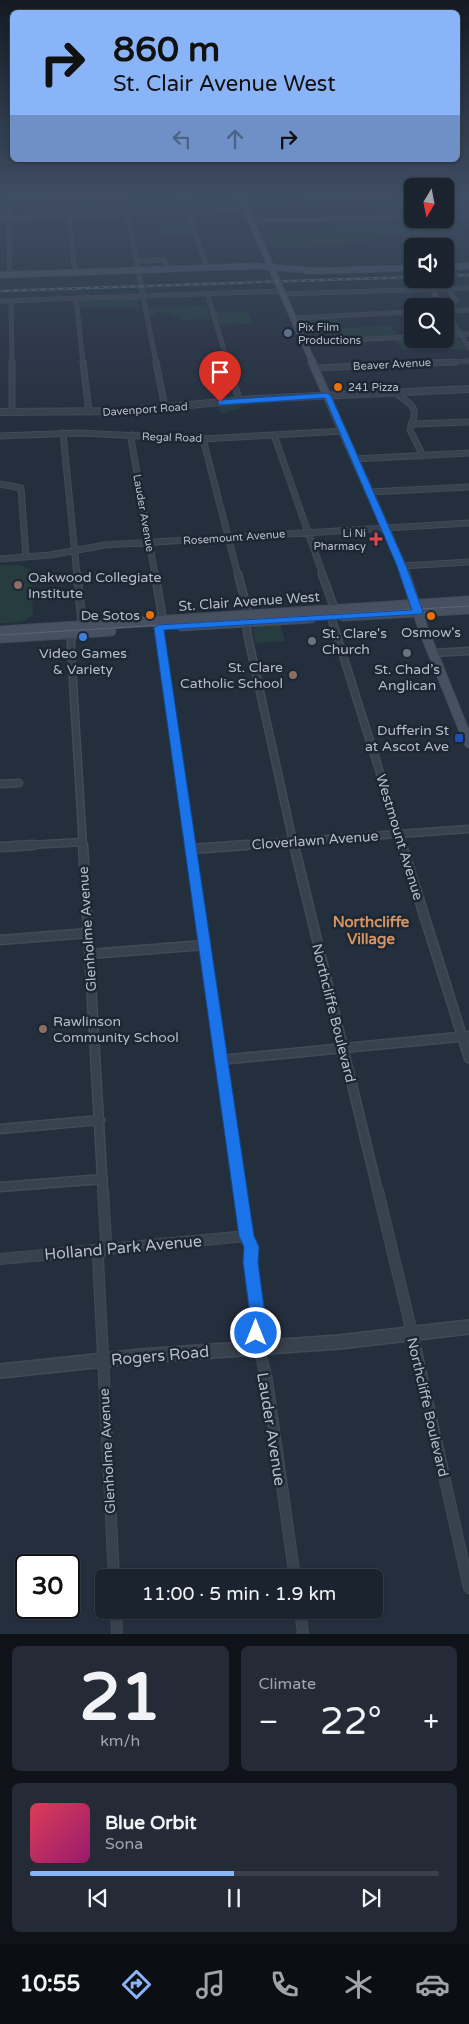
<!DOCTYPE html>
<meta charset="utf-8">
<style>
:root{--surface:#1b232e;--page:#242b36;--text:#f1f3f6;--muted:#a0a4aa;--line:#39404a;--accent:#8ab4f8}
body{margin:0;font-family:"Varela Round",sans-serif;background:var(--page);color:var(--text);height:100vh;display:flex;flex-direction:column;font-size:19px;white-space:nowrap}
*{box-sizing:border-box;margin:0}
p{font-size:16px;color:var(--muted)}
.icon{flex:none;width:28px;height:28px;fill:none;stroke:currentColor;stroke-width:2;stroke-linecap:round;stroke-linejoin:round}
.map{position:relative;height:1634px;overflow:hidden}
.details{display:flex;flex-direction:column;gap:12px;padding:12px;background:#0f1319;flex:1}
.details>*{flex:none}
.top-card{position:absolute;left:10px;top:10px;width:450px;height:152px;border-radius:8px;box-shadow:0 1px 4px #0004,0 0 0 1px var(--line);background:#8ab4f8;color:#111;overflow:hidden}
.needle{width:32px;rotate:190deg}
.buttons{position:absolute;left:404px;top:178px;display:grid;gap:10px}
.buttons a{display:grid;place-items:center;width:50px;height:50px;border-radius:8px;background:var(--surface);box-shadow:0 1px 4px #0004,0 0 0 1px var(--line);font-size:25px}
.speed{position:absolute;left:15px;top:1554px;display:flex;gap:10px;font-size:25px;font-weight:700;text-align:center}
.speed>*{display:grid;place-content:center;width:65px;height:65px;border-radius:50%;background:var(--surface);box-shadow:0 1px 4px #0004,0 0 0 1px var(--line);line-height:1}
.speed .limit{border:2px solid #111;border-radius:8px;background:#fff;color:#111}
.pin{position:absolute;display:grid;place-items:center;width:42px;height:42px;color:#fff;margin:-51px -21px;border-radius:50% 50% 50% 0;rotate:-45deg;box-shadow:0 0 5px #0007}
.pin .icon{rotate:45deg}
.me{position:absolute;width:55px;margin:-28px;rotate:0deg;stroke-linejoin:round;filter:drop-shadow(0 0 4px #0008)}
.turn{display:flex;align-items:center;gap:18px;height:105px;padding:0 20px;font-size:22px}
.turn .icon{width:65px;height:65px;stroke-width:2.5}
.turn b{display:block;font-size:35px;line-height:42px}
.lanes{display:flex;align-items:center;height:48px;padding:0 20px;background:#0003;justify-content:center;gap:25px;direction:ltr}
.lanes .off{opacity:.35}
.big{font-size:38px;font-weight:600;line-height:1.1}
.details .card{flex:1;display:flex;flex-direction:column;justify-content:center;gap:8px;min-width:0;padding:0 18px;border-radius:8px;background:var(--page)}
.details .dial{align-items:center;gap:0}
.dial b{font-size:65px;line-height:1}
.song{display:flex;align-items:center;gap:15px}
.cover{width:60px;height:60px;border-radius:8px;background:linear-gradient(135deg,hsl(350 70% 55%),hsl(320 70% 35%))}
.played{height:5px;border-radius:2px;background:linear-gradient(90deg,var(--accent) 50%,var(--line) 50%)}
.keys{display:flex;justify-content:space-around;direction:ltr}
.heat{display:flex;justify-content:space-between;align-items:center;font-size:28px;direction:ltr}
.details .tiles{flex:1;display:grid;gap:12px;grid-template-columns:1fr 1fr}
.card:last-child{grid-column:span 2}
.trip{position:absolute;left:95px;top:1569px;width:288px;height:50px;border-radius:8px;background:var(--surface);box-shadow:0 1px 4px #0004,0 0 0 1px var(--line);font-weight:600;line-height:50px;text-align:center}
.tabs{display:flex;height:80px;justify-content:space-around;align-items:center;background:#0b0e12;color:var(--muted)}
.tabs .icon{width:35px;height:35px}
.tabs .current{color:var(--accent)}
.tabs b{font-size:22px;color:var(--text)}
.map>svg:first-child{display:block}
</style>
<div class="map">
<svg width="469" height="1634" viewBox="0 0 469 1634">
<rect width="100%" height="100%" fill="#242f3e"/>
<path fill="#263c3f" d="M12 196H121V197L12 200Z
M189 222 193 236 161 237 160 223Z
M469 224V226L422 228 427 235 373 237 374 240H366L367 243 347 244V246L267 248 260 231Z
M137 298 140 307 81 308V300Z
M207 306 210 319 181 320 179 315H171V313L156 312V316H149L148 308Z
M247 311 252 324 220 325 215 312Z
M336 317 341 328 390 325 397 336 337 339 334 333 306 334 304 331 309 333 321 332 319 328 304 329 300 320Z
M456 336 466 349 402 350 396 339H445V337Z
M299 400 239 406 240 408 221 414 218 406Z
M0 565H20L31 570 33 614C25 624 12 623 0 623Z
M280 624 285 641 255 643 253 629 258 628V625Z"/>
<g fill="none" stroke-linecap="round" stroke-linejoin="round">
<defs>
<path id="minor-far4" d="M9 196 10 275
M124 196 156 363
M183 196 207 268
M445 199 469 198
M67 200 75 272
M10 202 124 198
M244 204 412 199
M445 216 469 215
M0 219 246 210
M251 221 412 217
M137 261 164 260 168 269
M448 288 456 301
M431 289 442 306
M207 293 228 363
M283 294 469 288
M76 298 83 363
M11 300 12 363
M0 301 281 291
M445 311 469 347
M445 311 469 310
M293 318 412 312
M445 335 469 334
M304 342 412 337
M427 363 469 361"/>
<path id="minor-far3" d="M12 362V412
M83 362 89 412
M156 362 165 408
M228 362 239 400
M315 368 455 362
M395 392C414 408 419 405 410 430L423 456
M411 424 469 422
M63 433 77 575
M133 435 131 439 155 575
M274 435 323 575
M0 436 79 433 203 439 343 431
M203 439 238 575
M355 459 469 453
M0 484 21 488 26 557
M369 492 469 487
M0 559 50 555 105 545 469 523
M402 566 469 562"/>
<path id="minor-far2" d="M77 574 82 622 71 637V649L83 846
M155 574 163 621
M238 574 248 612 246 622 248 637 294 846
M322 574 335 610
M331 617 403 846
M158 628 190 846
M433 653 469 651
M0 784 19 783
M12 846 82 842
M229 846 469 829"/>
<path id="minor-far1" d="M83 845 103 1192
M190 845 241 1192
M294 845 378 1192
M402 845 469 1058
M0 847 33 845
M191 849 247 845
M0 940 88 933
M90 954 204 945
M220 1060 469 1036
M0 1129 100 1120
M0 1187 103 1179"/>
<path id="minor" d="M103 1191 106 1241 98 1257 114 1578
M240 1191 250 1248 258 1344 267 1380 295 1578
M378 1191 415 1345 469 1588
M0 1259 247 1236
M116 1610 117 1634
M300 1610 303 1634"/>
<path id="tertiary-far1" d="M0 412 125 411 253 399 469 389"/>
<path id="tertiary" d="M0 1371 142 1356 339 1342 469 1327"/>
<path id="secondary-far2" d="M240 196 313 363
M445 267 469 266
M0 275 257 266 317 271 412 268"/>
<path id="secondary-far1" d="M312 362 406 575"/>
<path id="secondary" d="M405 574 424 631 469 743
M343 616 469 609
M181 626 311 618
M0 631 469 601
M0 638 111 631"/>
</defs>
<use href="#minor-far4" stroke="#414a57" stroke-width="5"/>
<use href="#minor-far3" stroke="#414a57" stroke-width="7"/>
<use href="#minor-far2" stroke="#414a57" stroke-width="9"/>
<use href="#minor-far1" stroke="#414a57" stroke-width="11"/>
<use href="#minor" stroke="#414a57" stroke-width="12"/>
<use href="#tertiary-far1" stroke="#414a57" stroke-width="8"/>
<use href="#tertiary" stroke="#414a57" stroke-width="16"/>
<use href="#secondary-far2" stroke="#414a57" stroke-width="7"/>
<use href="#secondary-far1" stroke="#414a57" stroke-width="9"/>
<use href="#secondary" stroke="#414a57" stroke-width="11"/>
<use href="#minor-far4" stroke="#38414e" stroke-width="4"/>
<use href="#minor-far3" stroke="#38414e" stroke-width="5"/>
<use href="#minor-far2" stroke="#38414e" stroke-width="6"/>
<use href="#minor-far1" stroke="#38414e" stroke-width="8"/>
<use href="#minor" stroke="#38414e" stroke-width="10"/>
<use href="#tertiary-far1" stroke="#38414e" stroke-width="6"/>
<use href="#tertiary" stroke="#38414e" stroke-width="13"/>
<use href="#secondary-far2" stroke="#465061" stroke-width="5.5"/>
<use href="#secondary-far1" stroke="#465061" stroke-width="7"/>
<use href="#secondary" stroke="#465061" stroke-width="9"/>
<path stroke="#5a6575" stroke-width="1" d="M0 635 469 606"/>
<defs>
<path id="rail" d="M445 276 469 275
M0 291 412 277"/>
</defs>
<use href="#rail" stroke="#5a6575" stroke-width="2.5"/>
<use href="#rail" stroke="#1d2633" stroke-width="1" stroke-dasharray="4.5" stroke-linecap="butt"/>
</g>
<linearGradient id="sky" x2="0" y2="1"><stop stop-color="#141a22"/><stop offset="0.46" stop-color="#3f4d63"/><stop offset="1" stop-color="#3f4d63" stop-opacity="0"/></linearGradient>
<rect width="469" height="425" fill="url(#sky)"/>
<path fill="#1a73e8" stroke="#114b97" d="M327 393 331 396 406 566 423 612 421 614 164 630 254 1236 259 1247 258 1262 264 1307 265 1333 262 1338 256 1340 251 1338 248 1333 249 1307 243 1262 244 1247 239 1236 154 628 158 625 412 610 397 566 325 398 220 405 217 402 220 400Z"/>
<circle fill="#5c6f8a" stroke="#1d2633" stroke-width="2" cx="288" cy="333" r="5"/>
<g fill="#e8710a" stroke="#1d2633" stroke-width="2">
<circle cx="338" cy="387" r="5"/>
<circle cx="150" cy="615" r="5"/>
<circle cx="431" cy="616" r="5"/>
</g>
<path fill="#e0444e" stroke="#1d2633" stroke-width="2" d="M373.5 531.5h5v5h5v5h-5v5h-5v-5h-5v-5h5z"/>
<g fill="#8d6e63" stroke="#1d2633" stroke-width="2">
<circle cx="18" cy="585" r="5"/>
<circle cx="293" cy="675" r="5"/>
<circle cx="43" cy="1029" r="5"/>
</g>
<circle fill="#3f7fe0" stroke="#1d2633" stroke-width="2" cx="83" cy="637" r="5"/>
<g fill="#6b7280" stroke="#1d2633" stroke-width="2">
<circle cx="312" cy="641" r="5"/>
<circle cx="407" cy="653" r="5"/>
</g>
<rect fill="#1a4fb4" stroke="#1d2633" stroke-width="2" x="454" y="733" width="10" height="10" rx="2.5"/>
<g text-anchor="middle" stroke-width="5" stroke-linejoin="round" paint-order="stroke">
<g font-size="11" fill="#b4bcc9" stroke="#1d2633" text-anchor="start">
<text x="298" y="331">Pix Film<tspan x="298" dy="13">Productions</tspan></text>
<text x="348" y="391">241 Pizza</text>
<text x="366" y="537" text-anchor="end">Li Ni<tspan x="366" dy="13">Pharmacy</tspan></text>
</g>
<g font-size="11" fill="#b4bcc9" stroke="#1d2633">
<text transform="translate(392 364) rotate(-3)" y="4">Beaver Avenue</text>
<text transform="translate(145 409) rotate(-4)" y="4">Davenport Road</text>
<text transform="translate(172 437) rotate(2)" y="4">Regal Road</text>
<text transform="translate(144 513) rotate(80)" y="4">Lauder Avenue</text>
<text transform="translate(234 537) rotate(-4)" y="4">Rosemount Avenue</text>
</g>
<g font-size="14" fill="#b4bcc9" stroke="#1d2633" text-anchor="start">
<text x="28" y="582">Oakwood Collegiate<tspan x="28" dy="16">Institute</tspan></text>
<text x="140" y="620" text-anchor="end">De Sotos</text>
<text x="431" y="637" text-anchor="middle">Osmow's</text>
<text x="322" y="638">St. Clare's<tspan x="322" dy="16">Church</tspan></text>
<text x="83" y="658" text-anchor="middle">Video Games<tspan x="83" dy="16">&amp; Variety</tspan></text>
<text x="283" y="672" text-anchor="end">St. Clare<tspan x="283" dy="16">Catholic School</tspan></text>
<text x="407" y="674" text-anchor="middle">St. Chad’s<tspan x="407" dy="16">Anglican</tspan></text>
<text x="449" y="735" text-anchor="end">Dufferin St<tspan x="449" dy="16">at Ascot Ave</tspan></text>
<text x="53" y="1026">Rawlinson<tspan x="53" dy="16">Community School</tspan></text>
</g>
<g font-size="14" fill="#b4bcc9" stroke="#1d2633">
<text transform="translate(249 601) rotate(-4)" y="5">St. Clair Avenue West</text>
<text transform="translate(400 837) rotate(73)" y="5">Westmount Avenue</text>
<text transform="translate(315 840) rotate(-4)" y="5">Cloverlawn Avenue</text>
<text transform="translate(87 929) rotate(-94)" y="5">Glenholme Avenue</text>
<text transform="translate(334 1013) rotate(76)" y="5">Northcliffe Boulevard</text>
<text transform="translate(428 1407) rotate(77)" y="5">Northcliffe Boulevard</text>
<text transform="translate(107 1451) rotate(-93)" y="5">Glenholme Avenue</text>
</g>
<g font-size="15" font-weight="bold" fill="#d59563" stroke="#1d2633">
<text x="371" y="927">Northcliffe<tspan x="371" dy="17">Village</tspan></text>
</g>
<g font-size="16" fill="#b4bcc9" stroke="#1d2633">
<text transform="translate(123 1247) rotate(-5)" y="6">Holland Park Avenue</text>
<text transform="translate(160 1355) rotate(-5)" y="6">Rogers Road</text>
<text transform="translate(272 1429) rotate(81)" y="6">Lauder Avenue</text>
</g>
</g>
</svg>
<div class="buttons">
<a><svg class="needle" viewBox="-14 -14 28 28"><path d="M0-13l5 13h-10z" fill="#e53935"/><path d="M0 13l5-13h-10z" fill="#a0a4aa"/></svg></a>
<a><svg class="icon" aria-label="sound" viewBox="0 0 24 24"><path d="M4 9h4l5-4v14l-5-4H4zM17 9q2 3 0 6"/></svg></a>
<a><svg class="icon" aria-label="search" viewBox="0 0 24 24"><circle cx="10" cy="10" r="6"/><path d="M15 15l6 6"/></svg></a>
</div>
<div class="speed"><div class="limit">30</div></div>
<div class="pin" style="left:220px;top:402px;background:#d93025"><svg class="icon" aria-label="arrive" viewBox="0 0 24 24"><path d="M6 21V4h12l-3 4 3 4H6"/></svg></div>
<svg class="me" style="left:256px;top:1333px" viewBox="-20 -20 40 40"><circle r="17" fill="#1a73e8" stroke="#fff" stroke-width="3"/><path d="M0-11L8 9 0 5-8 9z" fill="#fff"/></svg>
<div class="trip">11:00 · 5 min · 1.9 km</div>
<div class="top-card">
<div class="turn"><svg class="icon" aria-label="right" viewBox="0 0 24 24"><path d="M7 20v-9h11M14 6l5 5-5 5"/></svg><div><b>860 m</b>St. Clair Avenue West</div></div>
<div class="lanes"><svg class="icon off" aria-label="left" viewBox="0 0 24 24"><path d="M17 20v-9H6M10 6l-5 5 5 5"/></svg><svg class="icon off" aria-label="ahead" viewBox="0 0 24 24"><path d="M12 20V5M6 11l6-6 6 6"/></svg><svg class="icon" aria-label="right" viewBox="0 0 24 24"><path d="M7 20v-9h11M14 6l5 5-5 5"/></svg></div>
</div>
</div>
<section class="details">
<div class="tiles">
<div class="card dial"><b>21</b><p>km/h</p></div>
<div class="card"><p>Climate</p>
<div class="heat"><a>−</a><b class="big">22°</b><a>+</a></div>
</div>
<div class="card">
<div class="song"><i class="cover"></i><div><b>Blue Orbit</b><p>Sona</p></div></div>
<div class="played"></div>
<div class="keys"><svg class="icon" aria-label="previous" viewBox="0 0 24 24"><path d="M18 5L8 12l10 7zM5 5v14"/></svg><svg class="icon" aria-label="pause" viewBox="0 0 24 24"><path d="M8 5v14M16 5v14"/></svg><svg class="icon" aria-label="next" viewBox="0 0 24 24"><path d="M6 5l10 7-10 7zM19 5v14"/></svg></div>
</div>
</div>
</section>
<nav class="tabs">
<b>10:55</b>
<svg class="icon current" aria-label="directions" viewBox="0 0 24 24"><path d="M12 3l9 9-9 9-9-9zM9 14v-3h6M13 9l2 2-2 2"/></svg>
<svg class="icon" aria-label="music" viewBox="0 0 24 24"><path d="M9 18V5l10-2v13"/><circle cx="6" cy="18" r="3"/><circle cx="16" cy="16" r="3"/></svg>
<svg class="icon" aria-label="phone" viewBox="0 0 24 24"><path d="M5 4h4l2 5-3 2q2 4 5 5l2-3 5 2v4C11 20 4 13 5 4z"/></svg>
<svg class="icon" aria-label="climate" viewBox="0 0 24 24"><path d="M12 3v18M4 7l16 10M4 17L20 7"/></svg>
<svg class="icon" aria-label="car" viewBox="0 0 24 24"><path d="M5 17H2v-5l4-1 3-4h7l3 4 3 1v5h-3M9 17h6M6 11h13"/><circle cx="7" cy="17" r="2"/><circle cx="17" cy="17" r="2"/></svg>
</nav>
